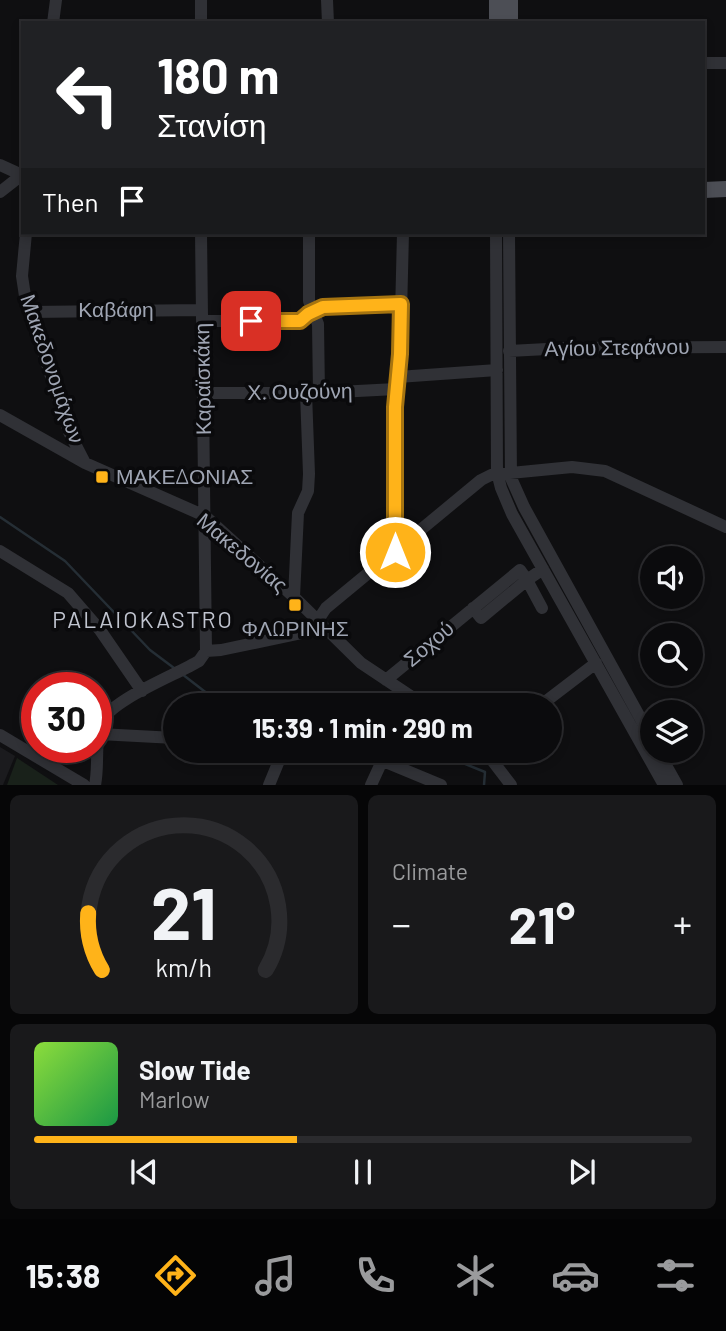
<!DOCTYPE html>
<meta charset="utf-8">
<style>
:root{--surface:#0b0b0d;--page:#19191b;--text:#f1f3f6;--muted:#9a9b9d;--line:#2b2b2e;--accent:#ffb319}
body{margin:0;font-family:Barlow,sans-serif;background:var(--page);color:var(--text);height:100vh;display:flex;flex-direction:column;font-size:26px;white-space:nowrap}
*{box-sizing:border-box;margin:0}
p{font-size:23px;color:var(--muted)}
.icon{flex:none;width:38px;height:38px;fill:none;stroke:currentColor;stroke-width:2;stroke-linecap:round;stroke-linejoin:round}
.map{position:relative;height:785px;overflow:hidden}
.drawer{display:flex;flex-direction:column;gap:10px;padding:10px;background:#060607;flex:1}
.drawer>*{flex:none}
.guide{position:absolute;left:21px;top:21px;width:684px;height:214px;border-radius:0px;box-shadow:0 4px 10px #0003,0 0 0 2px var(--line);background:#202124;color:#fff;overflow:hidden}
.tools{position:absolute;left:640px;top:546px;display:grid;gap:14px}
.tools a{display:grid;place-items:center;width:63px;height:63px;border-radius:50%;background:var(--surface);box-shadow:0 4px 10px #0003,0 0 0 2px var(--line);font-size:35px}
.speed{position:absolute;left:21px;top:672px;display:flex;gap:14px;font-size:35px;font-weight:700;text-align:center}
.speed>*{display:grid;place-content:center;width:91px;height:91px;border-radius:50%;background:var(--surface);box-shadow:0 4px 10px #0003,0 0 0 2px var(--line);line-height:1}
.speed .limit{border:10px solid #d22;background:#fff;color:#111}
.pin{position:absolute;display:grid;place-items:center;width:60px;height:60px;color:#fff;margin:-30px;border-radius:14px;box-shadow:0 4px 10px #0006}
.me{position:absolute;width:77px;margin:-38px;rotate:0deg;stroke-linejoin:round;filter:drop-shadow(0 0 5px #0008)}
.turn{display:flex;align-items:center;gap:24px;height:147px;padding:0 21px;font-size:32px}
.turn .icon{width:91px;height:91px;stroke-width:2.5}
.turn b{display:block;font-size:49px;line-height:60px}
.then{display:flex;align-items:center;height:66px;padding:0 21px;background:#0003;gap:14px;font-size:26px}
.big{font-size:52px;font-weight:700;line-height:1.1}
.drawer .tile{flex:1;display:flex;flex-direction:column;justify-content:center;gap:10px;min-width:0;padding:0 24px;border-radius:10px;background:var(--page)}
.drawer .dial{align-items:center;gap:0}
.dial svg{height:182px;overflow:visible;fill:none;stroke:var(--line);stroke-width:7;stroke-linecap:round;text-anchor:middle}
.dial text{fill:var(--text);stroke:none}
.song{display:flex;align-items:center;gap:21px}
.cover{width:84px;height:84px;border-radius:10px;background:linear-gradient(135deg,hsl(90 70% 55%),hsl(140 70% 35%))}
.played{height:7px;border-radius:4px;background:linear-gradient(90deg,var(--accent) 40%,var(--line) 40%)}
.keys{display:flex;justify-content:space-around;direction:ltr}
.heat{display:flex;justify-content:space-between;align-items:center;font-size:38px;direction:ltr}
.drawer .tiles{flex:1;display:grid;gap:10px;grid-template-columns:1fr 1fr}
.tile:last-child{grid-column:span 2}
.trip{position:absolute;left:163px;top:693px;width:399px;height:70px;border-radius:35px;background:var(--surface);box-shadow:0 4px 10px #0003,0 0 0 2px var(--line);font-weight:700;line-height:70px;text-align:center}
.tabs{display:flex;height:112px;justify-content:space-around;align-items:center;background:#040405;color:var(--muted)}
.tabs .icon{width:49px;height:49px}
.tabs .current{color:var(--accent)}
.tabs b{font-size:32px;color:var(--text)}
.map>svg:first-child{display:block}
</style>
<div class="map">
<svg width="726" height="785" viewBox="0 0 726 785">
<rect width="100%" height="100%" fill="#0f0f11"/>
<path fill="#1b1b1e" d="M0 747 15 756 3 785H0Z"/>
<path fill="#19211a" d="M17 758 58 785H7Z"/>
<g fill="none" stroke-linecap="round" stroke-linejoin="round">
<path stroke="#252e35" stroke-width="2.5" d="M0 517 65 561 150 650 174 668
M182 674 217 701 272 698 302 705
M433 751 485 772 484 785"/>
<path stroke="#303136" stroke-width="12" d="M201 0V23
M327 0 328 23
M53 23 56 0
M704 63H726
M0 165 22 175
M0 192 23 174
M26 233 22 276 25 296 69 432 85 463
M201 233 206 651
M309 233V301L318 324 319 393
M496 233 497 472 501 488 512 514 664 785
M509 233 511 478 524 507 653 741
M30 312 202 310
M202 321H300L308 314 323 307 401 304
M509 351 566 348 726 347
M398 377 497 370
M203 393H319L396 389
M0 415 85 463 205 516 294 597 361 663 424 705
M0 551 68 593 100 630 142 691
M395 552V407L400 354 403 233
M294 597 298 513 308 491 309 474 306 393
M542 608 527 580 543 569
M206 651 221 650 307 632 316 623 326 608 481 480 491 475 572 467 605 471 726 527
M386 680 520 570 527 580 481 618 473 608
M541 705 596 663
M99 734 175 738
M0 735 84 785
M359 751 441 785
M485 751 511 785
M658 751 677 785
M95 785C99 766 95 744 100 725 107 701 176 675 199 661L206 651
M269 785 283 751
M371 785 382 761"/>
<path stroke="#4c4e55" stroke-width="16" d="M497 0V23
M510 0V23
M704 190 726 189"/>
</g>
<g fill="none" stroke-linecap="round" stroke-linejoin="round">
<defs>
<path id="route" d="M251 321H300L308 314 323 307 401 304 400 354 395 407V552"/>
</defs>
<use href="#route" stroke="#a67410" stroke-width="18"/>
<use href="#route" stroke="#ffb319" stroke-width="12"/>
</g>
<g fill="#ffb319" stroke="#0a0a0c" stroke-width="2.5">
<rect x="95" y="470" width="14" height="14" rx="3.5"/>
<rect x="288" y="598" width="14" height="14" rx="3.5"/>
</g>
<g text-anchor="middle" stroke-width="7" stroke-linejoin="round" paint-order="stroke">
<g font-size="21" fill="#9fa5b3" stroke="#0a0a0c">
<text x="116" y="317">Καβάφη</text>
<text transform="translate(617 348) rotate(-1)" y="7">Αγίου Στεφάνου</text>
<text transform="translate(52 369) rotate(71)" y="7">Μακεδονομάχων</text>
<text transform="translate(203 379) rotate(-91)" y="7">Καραϊσκάκη</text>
<text transform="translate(300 392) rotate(-1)" y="7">Χ. Ουζούνη</text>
<text transform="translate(242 553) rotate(40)" y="7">Μακεδονίας</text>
<text transform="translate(429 644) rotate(-40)" y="7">Σοχού</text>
</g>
<g font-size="21" fill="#9fa5b3" stroke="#0a0a0c" text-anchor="start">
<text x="116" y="484">ΜΑΚΕΔΟΝΙΑΣ</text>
<text x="295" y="636" text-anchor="middle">ΦΛΩΡΙΝΗΣ</text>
</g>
<g font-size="23" letter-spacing="2" fill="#c0c4cf" stroke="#0a0a0c">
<text x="143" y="628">PALAIOKASTRO</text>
</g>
</g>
</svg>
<div class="tools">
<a><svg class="icon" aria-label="sound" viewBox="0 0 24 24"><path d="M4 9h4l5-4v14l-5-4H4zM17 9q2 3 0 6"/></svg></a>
<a><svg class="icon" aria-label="search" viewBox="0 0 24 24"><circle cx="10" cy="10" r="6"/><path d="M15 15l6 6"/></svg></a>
<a><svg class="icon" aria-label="layers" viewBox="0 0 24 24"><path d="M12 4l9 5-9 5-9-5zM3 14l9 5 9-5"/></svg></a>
</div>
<div class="speed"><div class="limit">30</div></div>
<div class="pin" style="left:251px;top:321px;background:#d93025"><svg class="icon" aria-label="arrive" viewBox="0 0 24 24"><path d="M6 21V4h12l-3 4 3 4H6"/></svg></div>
<svg class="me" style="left:395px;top:552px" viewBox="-20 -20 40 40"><circle r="17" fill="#ffb319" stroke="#fff" stroke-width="3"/><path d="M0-11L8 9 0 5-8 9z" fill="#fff"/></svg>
<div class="trip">15:39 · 1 min · 290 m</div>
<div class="guide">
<div class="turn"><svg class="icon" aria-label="left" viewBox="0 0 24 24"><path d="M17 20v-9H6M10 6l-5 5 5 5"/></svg><div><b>180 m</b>Στανίση</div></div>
<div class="then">Then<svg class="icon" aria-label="arrive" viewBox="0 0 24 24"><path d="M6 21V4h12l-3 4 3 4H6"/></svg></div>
</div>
</div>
<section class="drawer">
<div class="tiles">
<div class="tile dial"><svg viewBox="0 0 100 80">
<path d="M14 69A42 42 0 1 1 86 69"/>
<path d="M14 69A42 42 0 0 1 8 44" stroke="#ffb319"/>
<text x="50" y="56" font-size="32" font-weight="700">21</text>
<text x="50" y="72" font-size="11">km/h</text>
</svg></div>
<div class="tile"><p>Climate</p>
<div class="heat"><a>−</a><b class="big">21°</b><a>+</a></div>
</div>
<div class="tile">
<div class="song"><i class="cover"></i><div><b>Slow Tide</b><p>Marlow</p></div></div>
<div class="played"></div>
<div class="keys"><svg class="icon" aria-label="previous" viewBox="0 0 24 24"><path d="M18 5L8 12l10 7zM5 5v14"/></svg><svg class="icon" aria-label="pause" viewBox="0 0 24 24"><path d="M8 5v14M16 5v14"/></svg><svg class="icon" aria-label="next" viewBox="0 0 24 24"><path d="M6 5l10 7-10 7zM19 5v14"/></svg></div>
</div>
</div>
</section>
<nav class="tabs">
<b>15:38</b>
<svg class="icon current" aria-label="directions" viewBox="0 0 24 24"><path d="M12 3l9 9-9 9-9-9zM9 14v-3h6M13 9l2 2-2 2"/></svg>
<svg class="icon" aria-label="music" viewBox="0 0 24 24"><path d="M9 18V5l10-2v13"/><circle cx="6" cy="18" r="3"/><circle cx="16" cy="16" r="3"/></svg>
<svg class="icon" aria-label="phone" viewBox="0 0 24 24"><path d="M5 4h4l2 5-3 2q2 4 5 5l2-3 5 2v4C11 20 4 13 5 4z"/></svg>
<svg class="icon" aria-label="climate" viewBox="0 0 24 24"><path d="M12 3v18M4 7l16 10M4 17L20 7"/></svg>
<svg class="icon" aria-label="car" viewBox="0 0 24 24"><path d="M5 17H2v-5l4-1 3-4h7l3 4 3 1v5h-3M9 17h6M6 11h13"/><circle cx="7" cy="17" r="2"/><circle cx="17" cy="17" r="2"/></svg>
<svg class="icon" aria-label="filters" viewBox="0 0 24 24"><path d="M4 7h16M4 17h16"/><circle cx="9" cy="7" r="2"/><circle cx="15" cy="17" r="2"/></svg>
</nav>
